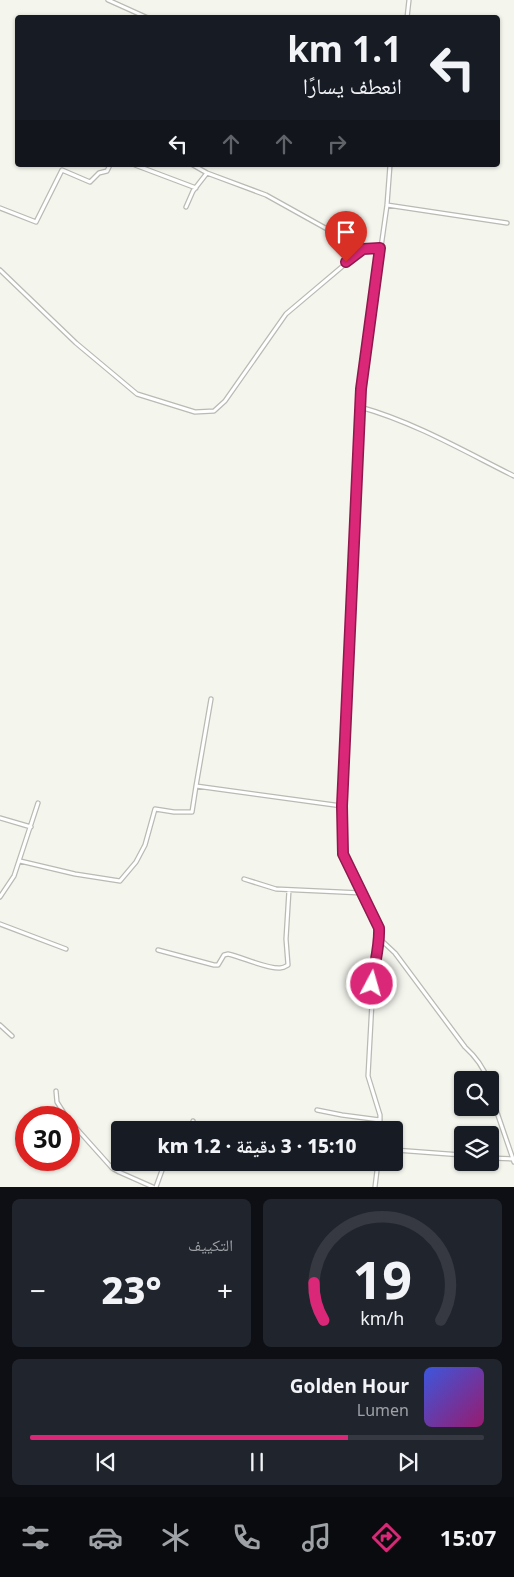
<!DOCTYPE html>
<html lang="ar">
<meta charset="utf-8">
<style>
:root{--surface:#171b24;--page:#20242c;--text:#f1f3f6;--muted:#9ea1a6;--line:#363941;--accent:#db2777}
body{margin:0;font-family:"Noto Sans","Noto Naskh Arabic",sans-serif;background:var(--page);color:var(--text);direction:rtl;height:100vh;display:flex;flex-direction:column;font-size:19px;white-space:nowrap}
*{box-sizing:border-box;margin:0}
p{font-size:16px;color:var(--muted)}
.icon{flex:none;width:28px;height:28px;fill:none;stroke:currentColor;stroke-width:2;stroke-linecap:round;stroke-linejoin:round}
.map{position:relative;height:1187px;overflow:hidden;direction:ltr}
.panel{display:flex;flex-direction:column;gap:12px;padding:12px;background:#0d0f14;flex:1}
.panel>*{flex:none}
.banner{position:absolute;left:15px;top:15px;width:485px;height:152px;border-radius:5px;box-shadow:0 1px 4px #0004;direction:rtl;background:#171b24;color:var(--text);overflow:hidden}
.fabs{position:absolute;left:454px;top:1071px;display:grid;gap:10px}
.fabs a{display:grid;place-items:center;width:45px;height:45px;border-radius:5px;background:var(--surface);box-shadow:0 1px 4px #0004;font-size:25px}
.speed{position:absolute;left:15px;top:1106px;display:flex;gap:10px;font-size:25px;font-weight:700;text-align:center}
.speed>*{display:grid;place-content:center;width:65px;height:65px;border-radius:50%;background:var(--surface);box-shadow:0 1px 4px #0004;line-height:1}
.speed .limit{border:8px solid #d22;background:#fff;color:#111}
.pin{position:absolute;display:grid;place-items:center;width:42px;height:42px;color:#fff;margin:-51px -21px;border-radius:50% 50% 50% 0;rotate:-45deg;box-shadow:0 0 5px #0007}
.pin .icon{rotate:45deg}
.me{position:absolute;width:55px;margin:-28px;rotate:6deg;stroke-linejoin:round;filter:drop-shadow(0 0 4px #0008)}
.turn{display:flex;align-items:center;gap:18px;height:105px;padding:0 15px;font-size:22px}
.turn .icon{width:65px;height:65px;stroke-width:2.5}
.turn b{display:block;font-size:35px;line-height:42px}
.lanes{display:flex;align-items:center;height:48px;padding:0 15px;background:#0003;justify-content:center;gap:25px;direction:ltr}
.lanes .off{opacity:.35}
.big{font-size:38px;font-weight:800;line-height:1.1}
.panel .tile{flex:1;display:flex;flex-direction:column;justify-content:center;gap:8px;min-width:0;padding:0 18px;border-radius:8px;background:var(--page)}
.panel .dial{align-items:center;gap:0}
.dial svg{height:130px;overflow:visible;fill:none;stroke:var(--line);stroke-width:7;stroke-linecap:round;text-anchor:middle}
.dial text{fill:var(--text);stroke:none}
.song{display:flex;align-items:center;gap:15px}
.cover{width:60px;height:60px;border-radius:8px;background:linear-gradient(135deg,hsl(230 70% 55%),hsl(320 70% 35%))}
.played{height:5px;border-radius:2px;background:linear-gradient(90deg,var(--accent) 70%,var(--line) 70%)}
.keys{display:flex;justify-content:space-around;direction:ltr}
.heat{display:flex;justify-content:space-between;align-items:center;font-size:28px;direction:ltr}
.panel .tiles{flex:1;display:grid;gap:12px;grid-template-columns:1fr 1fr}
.tile:last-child{grid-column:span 2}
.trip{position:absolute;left:111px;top:1121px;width:292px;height:50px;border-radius:5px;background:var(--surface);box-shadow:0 1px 4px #0004;font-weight:800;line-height:50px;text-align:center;direction:rtl}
.tabs{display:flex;height:80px;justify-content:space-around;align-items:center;background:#090b0e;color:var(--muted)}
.tabs .icon{width:35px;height:35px}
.tabs .on{color:var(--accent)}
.tabs b{font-size:22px;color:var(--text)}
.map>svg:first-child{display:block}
</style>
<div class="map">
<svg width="514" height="1187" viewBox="0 0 514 1187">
<rect width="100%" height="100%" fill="#f4f6ee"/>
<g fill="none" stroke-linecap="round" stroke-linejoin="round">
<defs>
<path id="street" d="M108 0 148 18
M407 18 409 0
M135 165 196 188
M193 165 207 173 266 195 363 249
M390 165 387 205 361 389 342 806 343 854 379 928 380 939 395 953 465 1047C476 1057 483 1066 488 1080
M387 205 507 223
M186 207 193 191 207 173
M0 208 36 222 62 170 90 182 99 173 107 171 110 165
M0 270 76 343 137 394 195 412 214 411 225 401 286 314 363 249 380 248
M360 407C414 422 464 451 514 476
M196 786 211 699
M0 818 31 827
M20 861 75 874 120 881 136 862 145 845 155 809 174 812H192L196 786 342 806
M244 879 276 889 362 893
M0 897 14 876 38 803
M0 924 66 949
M380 939 374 965 368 1076 380 1115V1130
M158 950 214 965H218L224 955 228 954C242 957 267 969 280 968 284 968 285 967 288 965L286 939 289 890
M0 1025 12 1036
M56 1091 57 1102 67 1118
M490 1092 514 1162
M317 1110 342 1115 380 1120
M69 1120 112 1168 119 1172 153 1187
M191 1130 193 1121
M395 1150 462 1155
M490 1158 513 1159
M156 1187 165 1162
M375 1187 378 1162"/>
</defs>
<use href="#street" stroke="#b9bab3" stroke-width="5.5"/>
<use href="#street" stroke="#fff" stroke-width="3"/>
</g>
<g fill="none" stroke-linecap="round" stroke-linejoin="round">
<defs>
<path id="route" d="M346 262 363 249 380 248 361 389 342 806 343 854 379 928C380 946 374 965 372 984"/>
</defs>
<use href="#route" stroke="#8e194d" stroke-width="12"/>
<use href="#route" stroke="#db2777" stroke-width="9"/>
</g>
</svg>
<div class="fabs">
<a><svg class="icon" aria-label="search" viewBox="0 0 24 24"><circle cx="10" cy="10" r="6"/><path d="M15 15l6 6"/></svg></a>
<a><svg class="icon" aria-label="layers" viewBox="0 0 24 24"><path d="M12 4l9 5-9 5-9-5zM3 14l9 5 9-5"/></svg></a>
</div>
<div class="speed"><div class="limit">30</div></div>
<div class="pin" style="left:346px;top:262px;background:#d93025"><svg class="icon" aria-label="arrive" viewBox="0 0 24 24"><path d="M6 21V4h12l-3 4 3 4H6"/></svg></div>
<svg class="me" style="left:372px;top:984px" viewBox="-20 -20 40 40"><circle r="17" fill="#db2777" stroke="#fff" stroke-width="3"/><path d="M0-11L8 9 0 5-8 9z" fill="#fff"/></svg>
<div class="trip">15:10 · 3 دقيقة · 1.2 km</div>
<div class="banner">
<div class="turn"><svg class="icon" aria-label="left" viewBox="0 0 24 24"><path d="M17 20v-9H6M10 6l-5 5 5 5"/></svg><div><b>1.1 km</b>انعطف يسارًا</div></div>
<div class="lanes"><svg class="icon" aria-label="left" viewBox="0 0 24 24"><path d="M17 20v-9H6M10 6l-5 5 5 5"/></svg><svg class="icon off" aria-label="ahead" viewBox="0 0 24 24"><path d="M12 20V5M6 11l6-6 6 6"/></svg><svg class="icon off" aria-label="ahead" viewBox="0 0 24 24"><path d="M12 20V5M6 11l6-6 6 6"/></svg><svg class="icon off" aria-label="right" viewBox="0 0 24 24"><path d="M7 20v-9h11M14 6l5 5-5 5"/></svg></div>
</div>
</div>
<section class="panel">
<div class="tiles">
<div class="tile dial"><svg viewBox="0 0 100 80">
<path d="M14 69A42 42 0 1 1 86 69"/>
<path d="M14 69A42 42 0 0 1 8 46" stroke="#db2777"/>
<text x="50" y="56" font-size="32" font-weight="700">19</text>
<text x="50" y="72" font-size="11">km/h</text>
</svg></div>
<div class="tile"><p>التكييف</p>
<div class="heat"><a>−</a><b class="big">23°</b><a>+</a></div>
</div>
<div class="tile">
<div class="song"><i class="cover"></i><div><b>Golden Hour</b><p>Lumen</p></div></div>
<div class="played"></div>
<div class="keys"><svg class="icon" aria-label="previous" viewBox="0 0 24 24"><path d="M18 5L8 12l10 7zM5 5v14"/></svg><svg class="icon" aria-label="pause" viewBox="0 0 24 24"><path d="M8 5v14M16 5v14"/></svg><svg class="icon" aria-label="next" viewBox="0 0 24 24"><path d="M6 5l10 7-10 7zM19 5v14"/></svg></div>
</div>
</div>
</section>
<nav class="tabs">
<b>15:07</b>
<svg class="icon on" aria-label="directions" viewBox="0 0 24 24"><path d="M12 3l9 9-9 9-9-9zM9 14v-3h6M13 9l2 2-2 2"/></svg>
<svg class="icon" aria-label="music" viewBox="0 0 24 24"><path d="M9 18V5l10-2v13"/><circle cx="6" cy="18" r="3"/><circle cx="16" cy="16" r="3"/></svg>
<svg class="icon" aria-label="phone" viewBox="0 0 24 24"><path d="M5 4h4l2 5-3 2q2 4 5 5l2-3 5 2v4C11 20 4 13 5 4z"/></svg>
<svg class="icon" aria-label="climate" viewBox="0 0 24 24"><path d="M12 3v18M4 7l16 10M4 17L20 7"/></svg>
<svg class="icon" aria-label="car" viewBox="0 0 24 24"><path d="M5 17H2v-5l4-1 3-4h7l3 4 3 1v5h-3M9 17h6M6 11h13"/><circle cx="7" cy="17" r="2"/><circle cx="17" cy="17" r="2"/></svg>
<svg class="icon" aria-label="filters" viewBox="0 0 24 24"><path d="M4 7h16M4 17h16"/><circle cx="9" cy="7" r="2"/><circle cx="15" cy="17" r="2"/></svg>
</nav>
